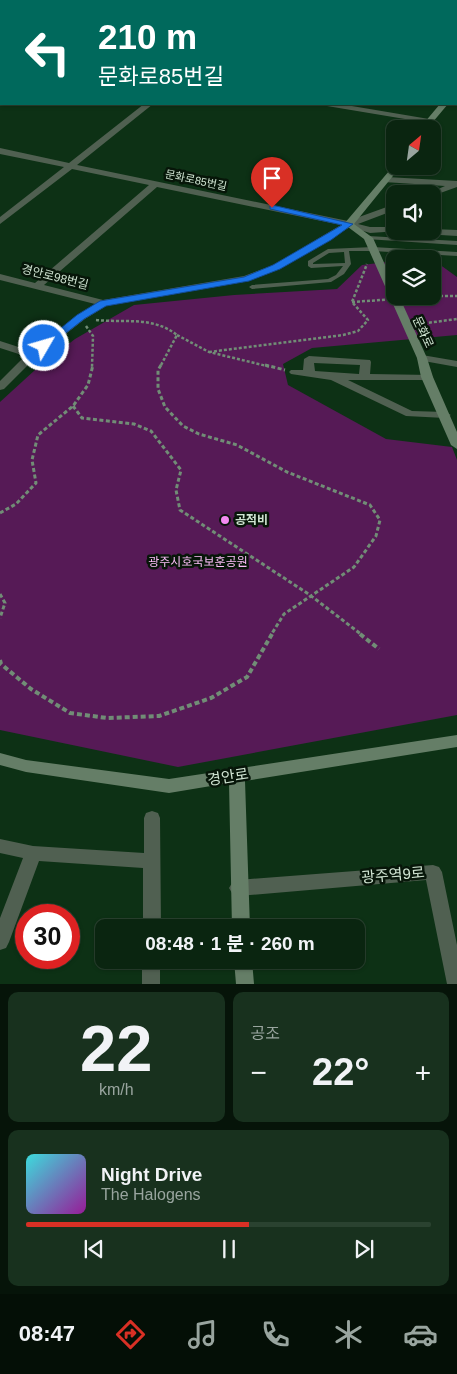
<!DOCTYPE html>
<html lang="ko">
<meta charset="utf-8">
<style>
:root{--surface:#0a2510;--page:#18311e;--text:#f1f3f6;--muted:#99a59f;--line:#2a4230;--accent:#d93025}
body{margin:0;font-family:Helvetica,"Noto Sans KR",sans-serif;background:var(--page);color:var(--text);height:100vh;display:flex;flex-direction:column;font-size:19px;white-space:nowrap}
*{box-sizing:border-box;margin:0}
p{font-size:16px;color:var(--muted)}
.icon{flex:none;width:28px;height:28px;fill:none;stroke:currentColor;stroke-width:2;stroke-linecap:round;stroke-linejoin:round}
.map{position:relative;height:984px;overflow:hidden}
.panel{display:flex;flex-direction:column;gap:8px;padding:8px;background:#061409;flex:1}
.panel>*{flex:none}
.banner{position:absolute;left:0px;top:0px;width:458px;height:105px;box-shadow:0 1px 4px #0004,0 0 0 1px var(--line);background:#00695c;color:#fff;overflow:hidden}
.needle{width:32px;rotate:29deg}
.buttons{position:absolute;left:386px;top:120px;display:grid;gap:10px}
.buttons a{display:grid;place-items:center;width:55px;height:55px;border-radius:10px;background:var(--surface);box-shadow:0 1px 4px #0004,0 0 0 1px var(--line);font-size:25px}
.speed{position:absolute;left:15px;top:904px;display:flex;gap:10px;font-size:25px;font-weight:700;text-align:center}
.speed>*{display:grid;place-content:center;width:65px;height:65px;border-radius:50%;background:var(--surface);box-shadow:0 1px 4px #0004,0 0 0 1px var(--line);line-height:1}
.speed .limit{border:8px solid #d22;background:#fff;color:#111}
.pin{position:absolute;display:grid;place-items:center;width:42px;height:42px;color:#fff;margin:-51px -21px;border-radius:50% 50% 50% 0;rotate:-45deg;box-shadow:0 0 5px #0007}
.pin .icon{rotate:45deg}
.me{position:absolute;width:55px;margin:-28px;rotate:52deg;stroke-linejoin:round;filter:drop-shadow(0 0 4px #0008)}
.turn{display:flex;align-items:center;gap:18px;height:105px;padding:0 15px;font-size:22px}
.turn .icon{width:65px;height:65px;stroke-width:2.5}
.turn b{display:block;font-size:35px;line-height:42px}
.big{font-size:38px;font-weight:700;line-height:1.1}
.panel .tile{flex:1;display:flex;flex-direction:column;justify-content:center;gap:8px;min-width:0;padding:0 18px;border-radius:10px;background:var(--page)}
.panel .dial{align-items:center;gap:0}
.dial b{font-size:65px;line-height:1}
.song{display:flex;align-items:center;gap:15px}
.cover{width:60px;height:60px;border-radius:8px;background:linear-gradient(135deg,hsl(180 70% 55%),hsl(300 70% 35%))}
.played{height:5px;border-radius:2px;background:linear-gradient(90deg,var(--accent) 55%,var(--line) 55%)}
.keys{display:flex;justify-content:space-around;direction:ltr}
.heat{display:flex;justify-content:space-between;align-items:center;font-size:28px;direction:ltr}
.panel .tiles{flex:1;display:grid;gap:8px;grid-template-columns:1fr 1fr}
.tile:last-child{grid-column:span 2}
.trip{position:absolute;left:95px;top:919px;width:270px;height:50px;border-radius:10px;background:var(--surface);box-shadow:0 1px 4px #0004,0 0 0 1px var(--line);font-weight:700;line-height:50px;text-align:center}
.tabs{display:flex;height:80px;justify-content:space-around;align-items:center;background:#040f06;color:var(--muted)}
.tabs .icon{width:35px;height:35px}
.tabs .active{color:var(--accent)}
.tabs b{font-size:22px;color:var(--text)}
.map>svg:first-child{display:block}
</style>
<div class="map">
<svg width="457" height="984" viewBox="0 0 457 984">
<rect width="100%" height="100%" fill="#0d3115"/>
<path fill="#561a56" d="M395 261V296H432L433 263 439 264 457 277V335L312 348 283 364 288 385 386 439 452 447 457 460V715L178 767 0 730V402L35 370 75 339 134 305 234 295 337 289 362 265Z"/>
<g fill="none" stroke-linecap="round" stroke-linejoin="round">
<path stroke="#718d76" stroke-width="2.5" stroke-dasharray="3 2" stroke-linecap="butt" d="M440 296H457
M96 320C124 323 153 316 177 335L160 367
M419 324 457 319
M86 326 93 336 92 367
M177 335 209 352 271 367
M209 352 343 335 358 331 368 320 352 302 367 264"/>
<path stroke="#718d76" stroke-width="3" stroke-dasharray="4 2.5" stroke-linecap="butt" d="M161 365 158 370V389L165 407 183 426 199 434 237 445 287 472 370 505 380 520 376 536 354 567 284 614 271 635
M265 365 285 370
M73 406 82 418 134 424 151 431 181 470 176 490 180 510 310 595 362 635
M0 513 16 504 36 483 32 460 38 435 73 406 88 385 93 365
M0 594 5 603 0 618"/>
<path stroke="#718d76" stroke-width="4" stroke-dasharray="5 3" stroke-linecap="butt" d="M360 634 379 649
M0 660 1 664 31 689 70 713 107 718 159 716 211 698 247 677 272 634"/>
<path fill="#506051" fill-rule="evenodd" d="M368 236 457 241V245L366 239V237Z
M373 247 457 252V256L373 251H349L351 264 344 274 331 282 252 289 249 287 252 285 328 279 336 275 343 266 311 268 308 266V261L328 249ZM344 252 345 263 313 264V263L329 253Z"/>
<path fill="#506051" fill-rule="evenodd" d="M286 0H301V1H287Z
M429 0H444V1H430Z
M456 2H457V6H456Z
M456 46H457V50H456Z
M456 78H457V82H456Z
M144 104H153L77 165 348 221 395 204V210L358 224 370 227H395V231H399L370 233 350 227 280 269 249 281 106 306 85 319 36 357 4 389 0 390V381L25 356 0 348V341L31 351 95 304 0 280V274L35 283 149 185 72 169 0 224V217L64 167 0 154V148L69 163ZM157 187 341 225 274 265 244 276 103 300 44 285Z
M323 104H340L429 119 433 121 429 123 327 106Z
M387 177 457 181V187L432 196V194H427L445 186 384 182 383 180Z
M432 229 457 230V236L424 234 420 231H432Z
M422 355 457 361V367L418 360 417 358 418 356Z
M309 356 370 360 371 362 370 374 431 375 433 377 427 380H348L412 411 445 412 451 415 445 418 406 416 331 380 291 374 289 372 291 370H303L304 359ZM314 363 360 365 359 374 315 371Z
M152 811 158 813 160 818 161 928H143V868L39 861 9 942 6 948 0 950V918L23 858 0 853V839L33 846 144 853V818L146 813Z
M433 865 439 867 442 872 457 945V984H447L426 880 238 896 232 893 229 888 232 883 238 880Z
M142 960H160V984H142Z"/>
<path fill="#657e67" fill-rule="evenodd" d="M457 86V91H456V86Z
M440 104H448L427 129H419Z
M395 164V166H401L354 224 373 238 395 287V296H399L427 358 433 377 457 432V449L451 445 421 377 417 358 364 239 344 224Z
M457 735V747L245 781 250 928H232L229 783 169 793 26 772 0 765V753L26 760 169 779Z
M234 960H252L254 984H236Z"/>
<path stroke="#718d76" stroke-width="2.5" stroke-dasharray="3 2" stroke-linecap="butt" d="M352 302 440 296"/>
</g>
<path fill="#1a73e8" stroke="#114b97" d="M272 205 353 224 331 240 280 269 249 281 106 306 84 319 47 348 39 346 77 315 100 301 244 277 273 265 342 225 270 209V206Z"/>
<circle fill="#f38af1" stroke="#071609" stroke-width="2" cx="225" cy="520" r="5"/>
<g text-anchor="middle" stroke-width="5" stroke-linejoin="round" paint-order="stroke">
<g font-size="11" fill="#cfe3d1" stroke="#071609">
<text transform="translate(196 180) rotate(12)" y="4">문화로85번길</text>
</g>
<g font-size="12" fill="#cfe3d1" stroke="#071609">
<text transform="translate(55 277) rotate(14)" y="4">경안로98번길</text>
<text transform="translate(423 332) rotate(65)" y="4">문화로</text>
</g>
<g font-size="12" font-weight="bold" fill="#cfe3d1" stroke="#071609" text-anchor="start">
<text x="235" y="524">공적비</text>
</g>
<g font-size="12" fill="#fbbdf8" stroke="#071609">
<text x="198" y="566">광주시호국보훈공원</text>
</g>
<g font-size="15" fill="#cfe3d1" stroke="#071609">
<text transform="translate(228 777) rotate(-9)" y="5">경안로</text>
<text transform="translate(393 875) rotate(-5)" y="5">광주역9로</text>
</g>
</g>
</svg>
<div class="buttons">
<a><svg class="needle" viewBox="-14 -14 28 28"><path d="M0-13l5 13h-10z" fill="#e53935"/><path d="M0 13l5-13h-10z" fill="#99a59f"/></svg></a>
<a><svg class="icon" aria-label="sound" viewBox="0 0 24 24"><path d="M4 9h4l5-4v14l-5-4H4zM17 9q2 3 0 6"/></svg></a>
<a><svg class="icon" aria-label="layers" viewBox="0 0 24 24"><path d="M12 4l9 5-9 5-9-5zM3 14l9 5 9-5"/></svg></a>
</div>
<div class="speed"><div class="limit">30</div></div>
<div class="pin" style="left:272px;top:208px;background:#d93025"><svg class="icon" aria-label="arrive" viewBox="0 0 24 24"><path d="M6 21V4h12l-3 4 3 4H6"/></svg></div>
<svg class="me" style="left:44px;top:346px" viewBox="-20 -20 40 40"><circle r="17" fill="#1a73e8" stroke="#fff" stroke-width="3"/><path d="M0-11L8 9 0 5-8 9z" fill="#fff"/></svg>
<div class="trip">08:48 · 1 분 · 260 m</div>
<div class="banner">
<div class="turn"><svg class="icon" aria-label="left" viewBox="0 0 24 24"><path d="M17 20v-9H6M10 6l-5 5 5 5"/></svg><div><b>210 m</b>문화로85번길</div></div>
</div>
</div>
<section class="panel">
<div class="tiles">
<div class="tile dial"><b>22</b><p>km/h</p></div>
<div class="tile"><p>공조</p>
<div class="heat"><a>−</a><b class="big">22°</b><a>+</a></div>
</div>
<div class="tile">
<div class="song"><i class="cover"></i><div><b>Night Drive</b><p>The Halogens</p></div></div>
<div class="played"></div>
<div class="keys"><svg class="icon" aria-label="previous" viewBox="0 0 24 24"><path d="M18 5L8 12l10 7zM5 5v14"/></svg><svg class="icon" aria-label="pause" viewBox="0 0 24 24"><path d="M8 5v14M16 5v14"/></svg><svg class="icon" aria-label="next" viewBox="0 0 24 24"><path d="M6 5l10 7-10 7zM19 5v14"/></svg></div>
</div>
</div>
</section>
<nav class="tabs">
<b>08:47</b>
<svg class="icon active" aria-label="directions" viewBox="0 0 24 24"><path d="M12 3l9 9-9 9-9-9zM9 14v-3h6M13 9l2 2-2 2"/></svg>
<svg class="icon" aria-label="music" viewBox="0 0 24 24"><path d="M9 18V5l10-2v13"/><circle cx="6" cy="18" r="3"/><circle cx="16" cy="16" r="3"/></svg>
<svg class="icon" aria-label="phone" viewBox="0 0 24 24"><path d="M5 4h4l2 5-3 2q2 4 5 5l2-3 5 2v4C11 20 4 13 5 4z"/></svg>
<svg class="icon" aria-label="climate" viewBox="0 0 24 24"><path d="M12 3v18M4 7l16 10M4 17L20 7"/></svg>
<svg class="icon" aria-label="car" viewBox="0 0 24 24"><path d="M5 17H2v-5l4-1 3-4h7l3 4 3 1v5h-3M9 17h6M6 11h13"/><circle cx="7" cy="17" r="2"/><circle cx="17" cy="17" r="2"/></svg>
</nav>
